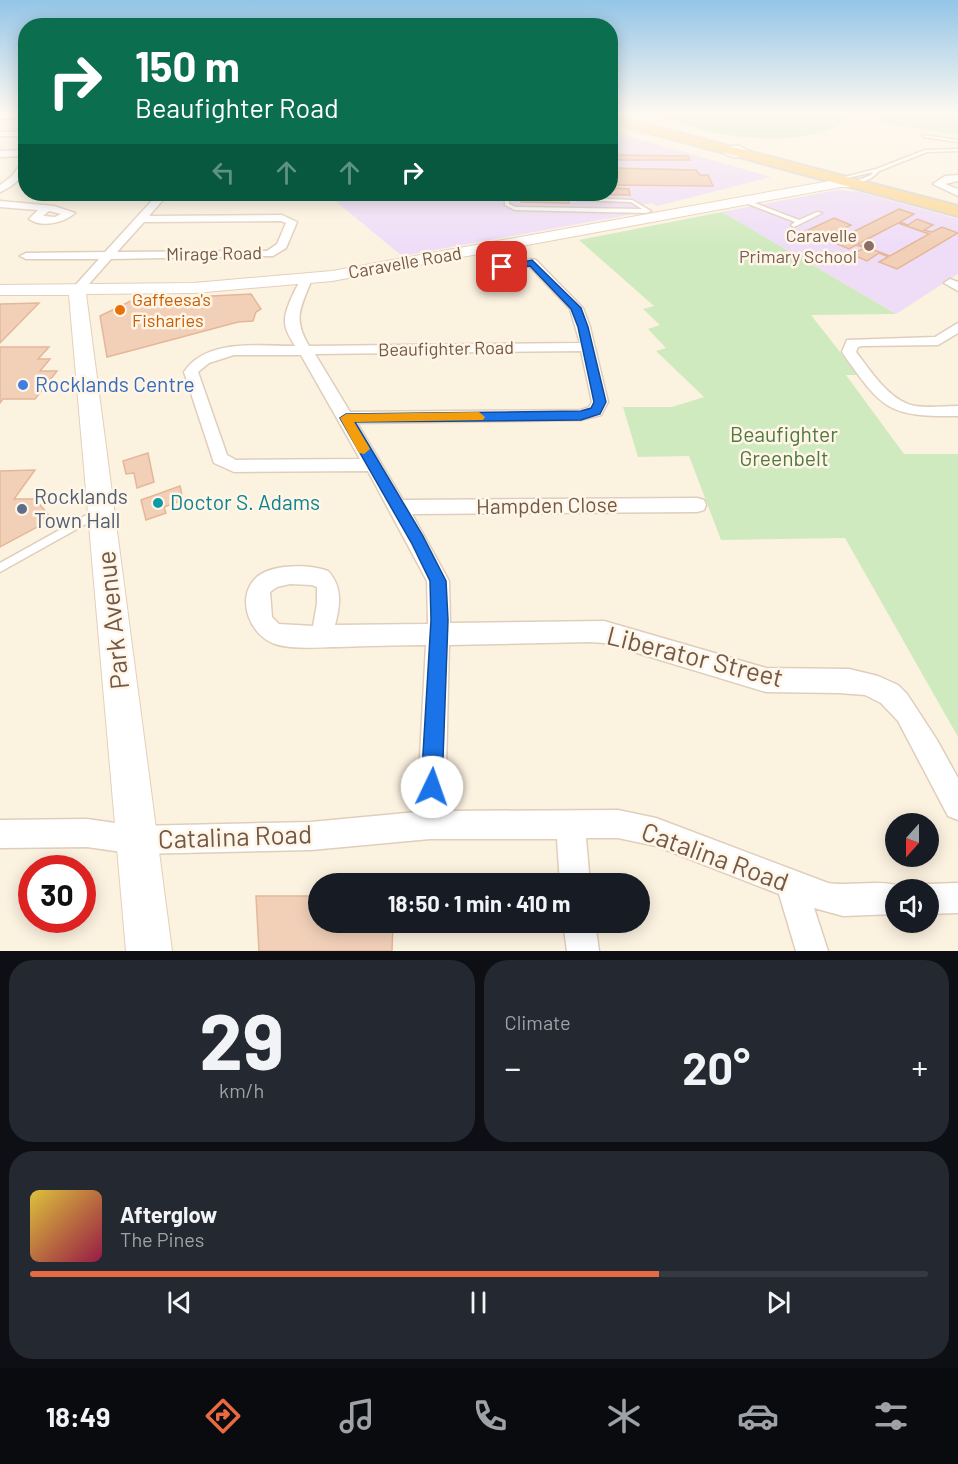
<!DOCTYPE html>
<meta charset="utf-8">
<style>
:root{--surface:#171b24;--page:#242831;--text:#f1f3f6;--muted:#9ea1a6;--line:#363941;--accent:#e86a43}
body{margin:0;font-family:Barlow,sans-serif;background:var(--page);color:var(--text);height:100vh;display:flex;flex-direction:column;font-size:22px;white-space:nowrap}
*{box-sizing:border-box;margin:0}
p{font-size:20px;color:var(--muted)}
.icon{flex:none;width:33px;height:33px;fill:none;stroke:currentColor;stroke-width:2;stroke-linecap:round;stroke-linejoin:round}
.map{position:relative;height:951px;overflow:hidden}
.side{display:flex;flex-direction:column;gap:9px;padding:9px;background:#0d0f14;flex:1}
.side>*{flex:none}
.banner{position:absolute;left:18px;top:18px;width:600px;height:183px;border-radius:24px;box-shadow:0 3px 15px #0003;background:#0b6e4f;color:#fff;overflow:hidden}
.needle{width:39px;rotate:201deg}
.fabs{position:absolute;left:885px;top:813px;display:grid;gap:12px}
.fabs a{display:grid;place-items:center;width:54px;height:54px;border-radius:50%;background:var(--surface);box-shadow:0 3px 15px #0003;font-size:30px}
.speed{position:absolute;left:18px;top:855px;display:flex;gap:12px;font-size:30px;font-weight:700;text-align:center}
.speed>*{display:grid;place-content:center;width:78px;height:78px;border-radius:50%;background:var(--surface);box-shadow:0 3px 15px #0003;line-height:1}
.speed .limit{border:9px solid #d22;background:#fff;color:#111}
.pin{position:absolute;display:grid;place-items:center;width:51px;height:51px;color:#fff;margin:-26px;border-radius:12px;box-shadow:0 3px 9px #0006}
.me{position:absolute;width:66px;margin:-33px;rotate:3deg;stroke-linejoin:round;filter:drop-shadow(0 0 4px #0008)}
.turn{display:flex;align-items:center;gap:21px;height:126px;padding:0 18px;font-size:27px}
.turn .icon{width:78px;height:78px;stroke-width:2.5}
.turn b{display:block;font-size:42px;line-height:51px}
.lanes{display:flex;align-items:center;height:57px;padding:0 18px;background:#0003;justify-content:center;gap:30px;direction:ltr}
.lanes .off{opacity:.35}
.big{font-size:45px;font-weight:700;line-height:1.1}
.side .widget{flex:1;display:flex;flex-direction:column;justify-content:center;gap:9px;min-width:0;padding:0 21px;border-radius:24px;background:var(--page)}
.side .dial{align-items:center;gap:0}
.dial b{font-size:78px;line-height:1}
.song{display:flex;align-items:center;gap:18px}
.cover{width:72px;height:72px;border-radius:9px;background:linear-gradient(135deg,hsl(50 70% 55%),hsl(340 70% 35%))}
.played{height:6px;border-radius:3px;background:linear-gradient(90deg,var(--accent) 70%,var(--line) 70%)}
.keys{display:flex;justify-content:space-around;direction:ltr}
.heat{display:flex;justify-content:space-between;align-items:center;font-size:33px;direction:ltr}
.side .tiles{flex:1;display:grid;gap:9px;grid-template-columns:1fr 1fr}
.widget:last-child{grid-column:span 2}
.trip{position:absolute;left:308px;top:873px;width:342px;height:60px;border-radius:30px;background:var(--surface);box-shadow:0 3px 15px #0003;font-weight:700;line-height:60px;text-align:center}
.tab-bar{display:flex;height:96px;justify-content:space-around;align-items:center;background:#090b0e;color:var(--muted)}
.tab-bar .icon{width:42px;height:42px}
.tab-bar .current{color:var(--accent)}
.tab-bar b{font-size:27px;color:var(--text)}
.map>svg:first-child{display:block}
</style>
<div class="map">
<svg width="958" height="951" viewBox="0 0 958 951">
<rect width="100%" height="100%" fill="#fcf2e0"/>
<path fill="#efddf8" d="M611 131 771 177 657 206 651 203 636 207 633 214 402 256 327 194H610Z
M837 190 859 192 958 219V274L896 314 722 212Z"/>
<path fill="#d0eabf" d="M658 113H839L843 117 840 125C791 149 704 138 658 113Z
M885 113H958V135L880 123Z
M722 212 896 314 811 315 858 375H846L904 454H958V737L845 538 721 540 689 456 638 457 623 407H672L704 397 656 351 666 348 648 329 660 325 643 309 654 306 579 240Z"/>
<path fill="#f2d0b8" stroke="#e5b698" stroke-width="1.5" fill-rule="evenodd" d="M610 155 688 156 690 160H610Z
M610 168 696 170 700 175H708L713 186 614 185 615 188 629 189 630 195 577 194H610Z
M521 194H567L569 203 521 202Z
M899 209 914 214 900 222 908 225 917 219 933 225 924 230 932 232 942 227 958 233 897 269 879 262 888 257 879 253 867 261 851 254 865 248 856 245 849 249 833 242 841 239 831 235 822 239 804 232 834 218 851 225 833 234 843 237ZM898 223 929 234 890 256 858 244Z
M251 294 261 309 256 312 253 321 238 322 107 357 100 316 133 300Z
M39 303 0 343V304Z
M0 347H49L38 359H50L40 371H57L35 399H3L0 403Z
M148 453 154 482 137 488 134 473 126 474 123 461Z
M35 470 14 499H35L52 519 0 547V471Z
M180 486 183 500 164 507 166 513 146 520 141 500Z
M256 896H318V922H393L392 951H259Z"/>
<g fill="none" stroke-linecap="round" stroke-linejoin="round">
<defs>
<path id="lane" d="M923 135 958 140V142L924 137Z
M727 146H740L751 153C740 160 728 158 719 149ZM727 148H738L746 153C738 156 730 155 724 149Z
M958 149V151L927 152 879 171C873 179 859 185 851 183L871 175 873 172 839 180 837 179 876 169 925 150Z
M505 194H509V204L516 207 642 209 631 202 578 200 573 199 571 194H575L578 198 632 200 651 211 646 213 515 210 505 205Z
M743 200H747L799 220 817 212 822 213 794 227 791 225 795 222 743 202Z
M99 508 102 509 104 512 102 515 0 572V563Z"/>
<path id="street" d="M26 114V118L0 119V115Z
M0 132H26V136H0Z
M26 150V156L0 157V151Z
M23 161H26C26 176 14 186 0 192V185L12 176Z
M958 175V181L945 184 958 189V196L933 184 945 176Z
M158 194H168L149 216 282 215 297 222 286 248 273 256 111 259 81 293 77 294 71 290 99 259H26L20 256 26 253 105 252ZM281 221 286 223 277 244 267 251 117 252 144 222Z
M0 201 54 206 75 213C64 223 41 228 29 219L38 210 0 207ZM49 211 61 214 55 217 43 216Z
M532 259 536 260 583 308 590 327 608 402 601 415 581 420 357 423 403 500 697 498 704 500 706 505 704 510 697 512 412 514 449 581 450 623 604 621 766 668 849 669 878 676 898 685 907 694 937 740 958 778V820L948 816 898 721 881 703 865 695 839 693 766 692 604 643 590 642 449 645 445 811 618 810 656 818 828 883C851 887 890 877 907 890H896V914L843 916 814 908 828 951H796L779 894 656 846 618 838H586L590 884H560L557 839H430L311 850 136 854 87 847 0 848V820L87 819 136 826 311 822 417 812 426 645C397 645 368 646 339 647 319 647 294 650 275 644 251 636 236 601 254 580 268 563 310 564 328 571 343 587 340 606 335 625L428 624 427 581 368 471 234 472 214 463 184 372C206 338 260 346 295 346 290 337 284 329 285 319 285 310 299 278 306 275L312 279C301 307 292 318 309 346L580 343 570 309 529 266 503 271 497 267 503 263ZM581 351 592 402 589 407 581 410 350 412 315 354ZM234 355H301L360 459 236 460 227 455 198 372 209 363ZM290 584 312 585 317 587V604L313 626 279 624 272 617 270 592 277 587Z
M950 279 958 282V291L944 283Z
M958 323V333L938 345 862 346 858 347 856 352C871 371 889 401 915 406 929 408 944 406 958 406V416C887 417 882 409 842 352L847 340 935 337Z
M958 883V913L928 914V890L917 888 928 884Z
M563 922H595L599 951H567Z"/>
<path id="secondary" d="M841 179H853L860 183 853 187H841L332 281 194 293 86 294 172 951H126L69 295H0V285L194 283 332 271Z"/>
<path id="primary" d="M610 115 958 206V216L610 122Z"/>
</defs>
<use href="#lane" stroke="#e0cebc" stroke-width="3"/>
<use href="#street" stroke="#e0cebc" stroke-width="3"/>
<use href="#secondary" stroke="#e5cfba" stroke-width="2"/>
<use href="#primary" stroke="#dbd4cf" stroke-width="4"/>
<use href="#lane" fill="#fff" fill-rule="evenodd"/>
<use href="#street" fill="#fff" fill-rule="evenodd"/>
<use href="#secondary" fill="#fff" fill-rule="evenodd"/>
<use href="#primary" fill="#fcd897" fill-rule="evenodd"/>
</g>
<linearGradient id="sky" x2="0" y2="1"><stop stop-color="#93c5e7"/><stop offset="0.46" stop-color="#fef9f1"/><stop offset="1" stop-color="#fef9f1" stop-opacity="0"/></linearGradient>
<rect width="958" height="246" fill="url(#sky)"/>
<path fill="#1a73e8" stroke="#114b97" stroke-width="1.5" d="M532 260 581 308 588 327 606 402 600 414 581 420 355 422 423 536 446 581 448 620 442 787 439 794 432 797 424 794 421 787 431 620 430 581 412 544 340 418 346 414 581 411 591 408 594 402 578 327 571 309 530 266 502 270 498 267Z"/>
<path fill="#f59e0b" d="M479 412 485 417 483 420 354 422 370 449 364 454 359 453 340 418 346 414Z"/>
<circle fill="#8d6e63" stroke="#fff6e7" stroke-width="2" cx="869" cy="246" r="6"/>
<circle fill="#e8710a" stroke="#fff6e7" stroke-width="2" cx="120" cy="310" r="6"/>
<circle fill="#3f7fe0" stroke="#fff6e7" stroke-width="2" cx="23" cy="385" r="6"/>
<circle fill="#0f9aa8" stroke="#fff6e7" stroke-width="2" cx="158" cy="503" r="6"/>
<circle fill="#5c6f8a" stroke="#fff6e7" stroke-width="2" cx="22" cy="509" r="6"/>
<g text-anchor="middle" stroke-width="5" stroke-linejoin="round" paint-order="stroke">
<g font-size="18" fill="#785e54" stroke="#fff6e7" text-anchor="end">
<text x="857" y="242">Caravelle<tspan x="857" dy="21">Primary School</tspan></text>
</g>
<g font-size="18" fill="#735847" stroke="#fff6e7">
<text transform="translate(214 254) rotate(-1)" y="6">Mirage Road</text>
<text transform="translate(405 263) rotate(-10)" y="6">Caravelle Road</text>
<text transform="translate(446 349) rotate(-1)" y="6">Beaufighter Road</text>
</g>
<g font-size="18" fill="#c56008" stroke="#fff6e7" text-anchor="start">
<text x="132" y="306">Gaffeesa's<tspan x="132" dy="21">Fisharies</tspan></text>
</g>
<g font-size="21" fill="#366cbe" stroke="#fff6e7" text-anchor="start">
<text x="35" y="392">Rocklands Centre</text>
</g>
<g font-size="21" fill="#507940" stroke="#fff6e7">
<text x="784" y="442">Beaufighter<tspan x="784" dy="24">Greenbelt</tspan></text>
</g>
<g font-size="21" fill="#4e5e75" stroke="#fff6e7" text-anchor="start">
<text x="34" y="504">Rocklands<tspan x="34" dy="24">Town Hall</tspan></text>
</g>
<g font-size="21" fill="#0d838f" stroke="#fff6e7" text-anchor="start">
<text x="170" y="510">Doctor S. Adams</text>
</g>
<g font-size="21" fill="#735847" stroke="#fff6e7">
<text transform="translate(547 506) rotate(-1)" y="7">Hampden Close</text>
</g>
<g font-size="26" fill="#735847" stroke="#fff6e7">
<text transform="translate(113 620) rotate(-96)" y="9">Park Avenue</text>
<text transform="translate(695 657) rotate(14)" y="9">Liberator Street</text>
<text transform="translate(235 837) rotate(-2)" y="9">Catalina Road</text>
<text transform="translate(715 857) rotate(20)" y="9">Catalina Road</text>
</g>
</g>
</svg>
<div class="fabs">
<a><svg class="needle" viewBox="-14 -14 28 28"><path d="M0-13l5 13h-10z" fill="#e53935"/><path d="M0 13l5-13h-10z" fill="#9ea1a6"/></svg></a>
<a><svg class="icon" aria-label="sound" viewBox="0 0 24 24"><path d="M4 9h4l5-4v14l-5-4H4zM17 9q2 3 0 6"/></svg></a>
</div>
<div class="speed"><div class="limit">30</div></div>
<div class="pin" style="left:502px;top:267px;background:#d93025"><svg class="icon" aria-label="arrive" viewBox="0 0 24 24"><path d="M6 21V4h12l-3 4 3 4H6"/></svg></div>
<svg class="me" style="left:432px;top:787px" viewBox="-20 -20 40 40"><circle r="19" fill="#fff"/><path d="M0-13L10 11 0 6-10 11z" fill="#1a73e8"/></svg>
<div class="trip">18:50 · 1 min · 410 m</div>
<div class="banner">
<div class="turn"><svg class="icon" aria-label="right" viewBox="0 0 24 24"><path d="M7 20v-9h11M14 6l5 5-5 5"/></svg><div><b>150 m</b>Beaufighter Road</div></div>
<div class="lanes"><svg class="icon off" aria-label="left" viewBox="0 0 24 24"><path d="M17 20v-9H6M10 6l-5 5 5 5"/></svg><svg class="icon off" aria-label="ahead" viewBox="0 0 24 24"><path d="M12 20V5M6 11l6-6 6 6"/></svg><svg class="icon off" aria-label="ahead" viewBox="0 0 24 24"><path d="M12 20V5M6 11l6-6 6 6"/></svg><svg class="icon" aria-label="right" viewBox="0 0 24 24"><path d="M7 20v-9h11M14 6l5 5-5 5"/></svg></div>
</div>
</div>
<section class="side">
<div class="tiles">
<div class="widget dial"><b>29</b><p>km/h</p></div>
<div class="widget"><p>Climate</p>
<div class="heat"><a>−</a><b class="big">20°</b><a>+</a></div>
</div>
<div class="widget">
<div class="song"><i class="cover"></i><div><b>Afterglow</b><p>The Pines</p></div></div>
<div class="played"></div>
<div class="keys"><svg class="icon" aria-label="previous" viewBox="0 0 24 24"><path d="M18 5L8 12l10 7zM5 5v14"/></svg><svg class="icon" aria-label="pause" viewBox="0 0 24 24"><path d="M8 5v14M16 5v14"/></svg><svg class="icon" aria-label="next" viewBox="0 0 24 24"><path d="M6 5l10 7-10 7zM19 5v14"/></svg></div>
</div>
</div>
</section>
<nav class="tab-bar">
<b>18:49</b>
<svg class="icon current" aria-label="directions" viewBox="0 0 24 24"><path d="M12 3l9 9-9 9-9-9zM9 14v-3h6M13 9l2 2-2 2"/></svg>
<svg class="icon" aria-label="music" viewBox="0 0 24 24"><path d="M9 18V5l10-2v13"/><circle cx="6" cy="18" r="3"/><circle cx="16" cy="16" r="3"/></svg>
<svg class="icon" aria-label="phone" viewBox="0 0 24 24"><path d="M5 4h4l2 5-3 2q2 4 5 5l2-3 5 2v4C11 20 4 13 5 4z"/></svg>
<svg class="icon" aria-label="climate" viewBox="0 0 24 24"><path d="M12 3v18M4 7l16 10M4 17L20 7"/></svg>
<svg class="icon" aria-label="car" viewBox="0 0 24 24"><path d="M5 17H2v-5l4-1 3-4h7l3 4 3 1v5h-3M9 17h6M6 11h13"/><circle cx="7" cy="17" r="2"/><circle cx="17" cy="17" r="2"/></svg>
<svg class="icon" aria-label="filters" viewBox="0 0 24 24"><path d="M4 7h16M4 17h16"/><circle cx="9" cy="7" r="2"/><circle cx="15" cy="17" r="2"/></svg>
</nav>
